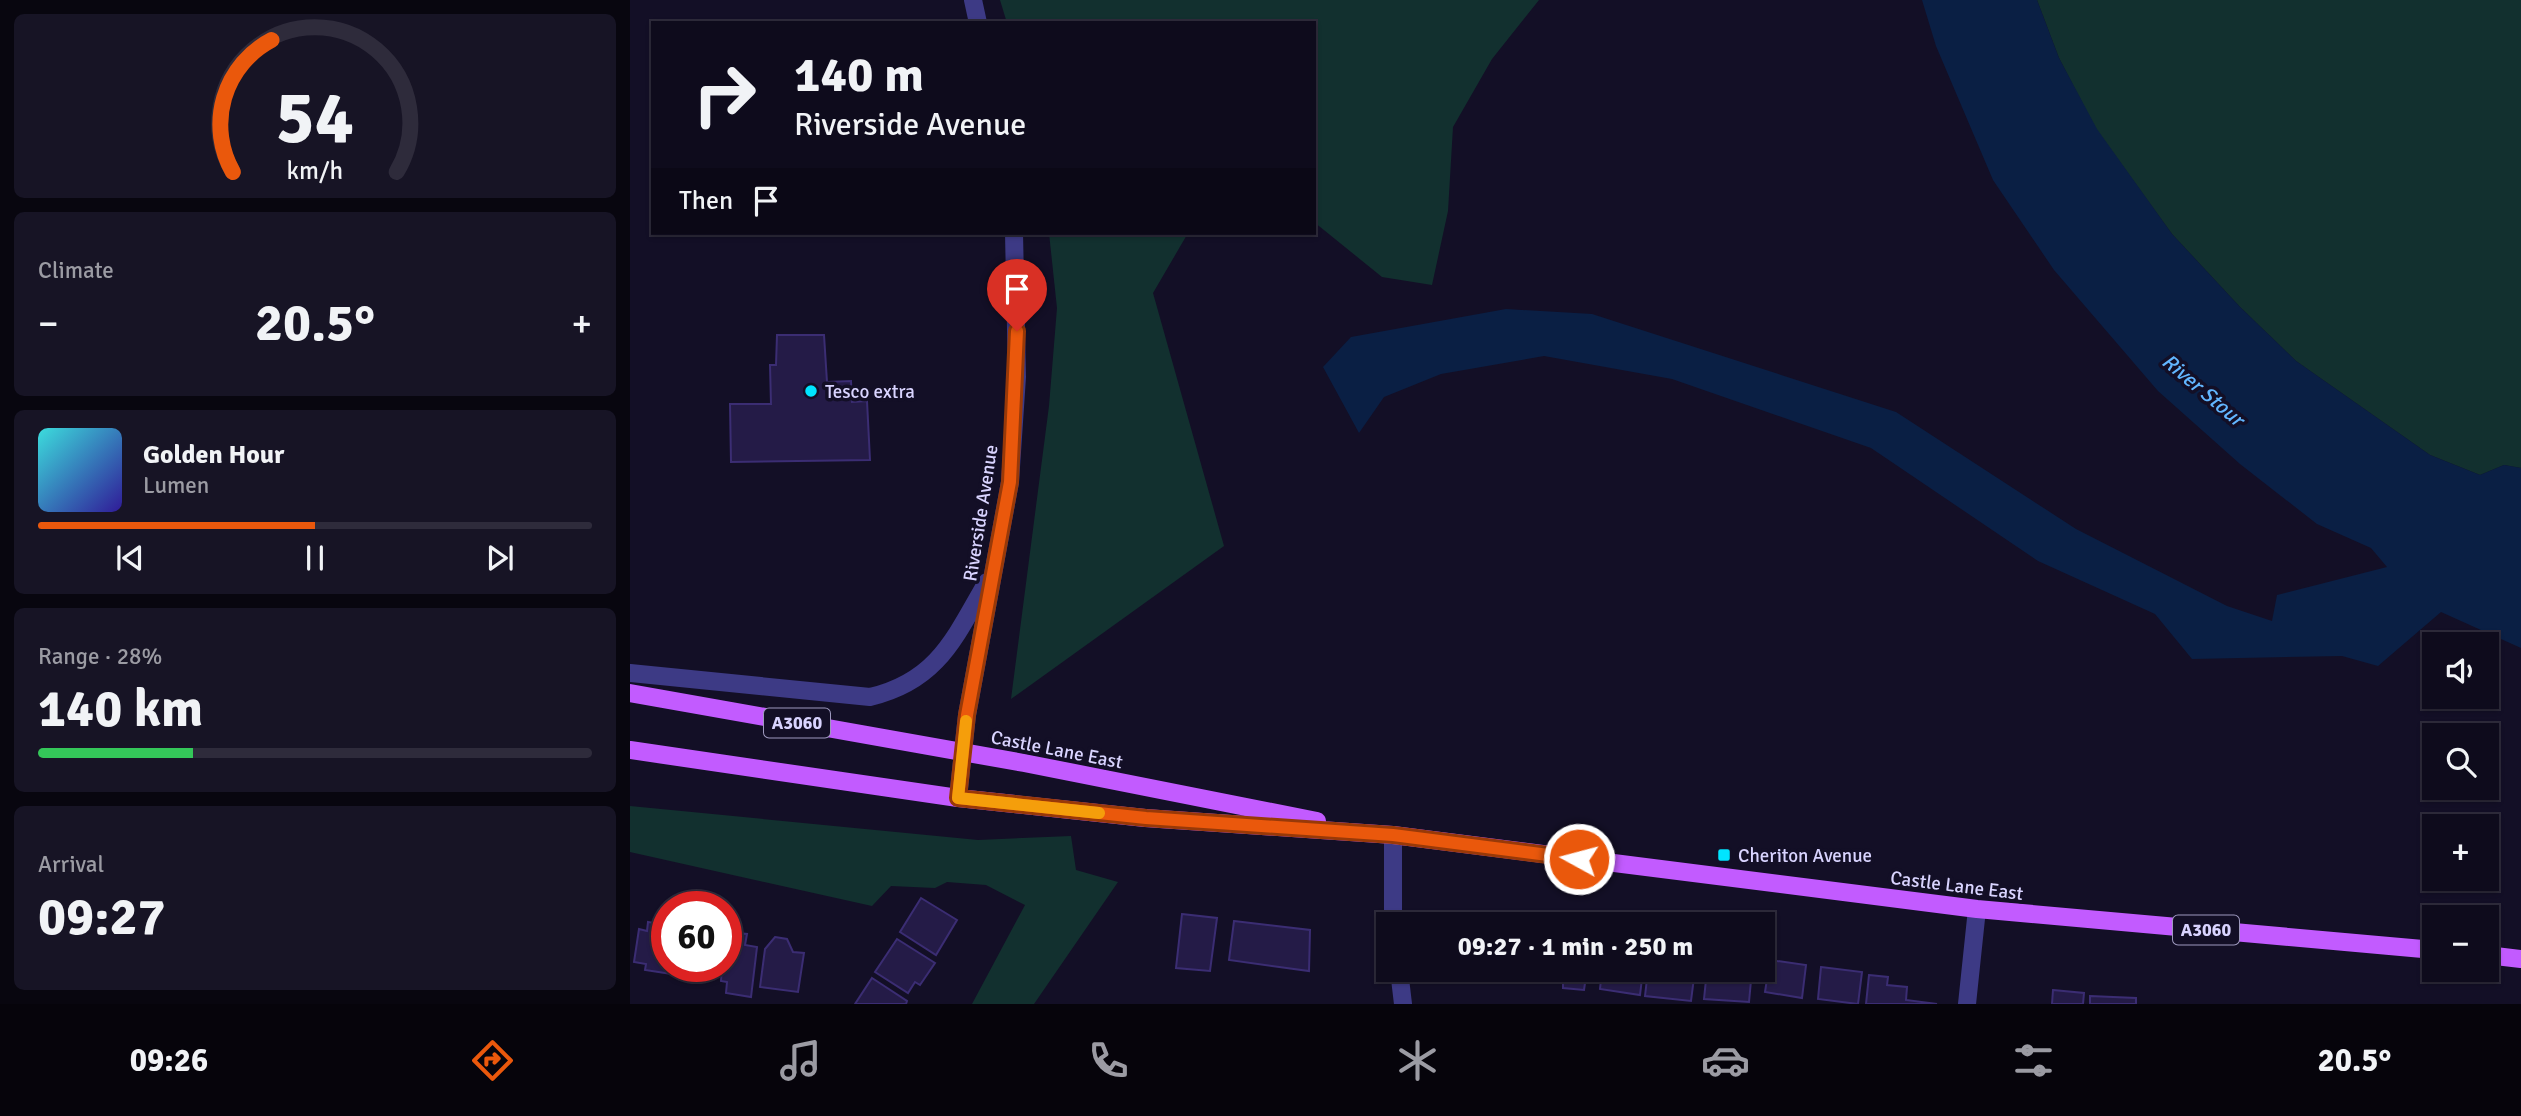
<!DOCTYPE html>
<meta charset="utf-8">
<style>
:root{--surface:#0e0b1c;--page:#171425;--text:#f1f3f6;--muted:#9b9ba3;--line:#2e2b3b;--accent:#ea580c}
body{margin:0;font-family:Signika,sans-serif;background:var(--page);color:var(--text);height:100vh;display:flex;flex-direction:column;font-size:26px;white-space:nowrap}
*{box-sizing:border-box;margin:0}
p{font-size:23px;color:var(--muted)}
.icon{flex:none;width:38px;height:38px;fill:none;stroke:currentColor;stroke-width:2;stroke-linecap:round;stroke-linejoin:round}
.map{position:relative;flex:1;overflow:hidden}
.details{display:flex;flex-direction:column;gap:14px;padding:14px;background:#08060f;width:630px}
.details>*{flex:none}
.guide{position:absolute;left:21px;top:21px;width:665px;height:214px;border-radius:0px;box-shadow:0 2px 5px #0004,0 0 0 2px var(--line);background:#0e0b1c;color:var(--text);overflow:hidden}
.buttons{position:absolute;left:1792px;top:632px;display:grid;gap:14px}
.buttons a{display:grid;place-items:center;width:77px;height:77px;border-radius:0px;background:var(--surface);box-shadow:0 2px 5px #0004,0 0 0 2px var(--line);font-size:35px}
.speed{position:absolute;left:21px;top:891px;display:flex;gap:14px;font-size:35px;font-weight:700;text-align:center}
.speed>*{display:grid;place-content:center;width:91px;height:91px;border-radius:50%;background:var(--surface);box-shadow:0 2px 5px #0004,0 0 0 2px var(--line);line-height:1}
.speed .limit{border:10px solid #d22;background:#fff;color:#111}
.pin{position:absolute;display:grid;place-items:center;width:60px;height:60px;color:#fff;margin:-72px -30px;border-radius:50% 50% 50% 0;rotate:-45deg;box-shadow:0 0 7px #0007}
.pin .icon{rotate:45deg}
.me{position:absolute;width:77px;margin:-38px;rotate:277deg;stroke-linejoin:round;filter:drop-shadow(0 0 5px #0008)}
.turn{display:flex;align-items:center;gap:24px;height:147px;padding:0 28px;font-size:32px}
.turn .icon{width:91px;height:91px;stroke-width:2.5}
.turn b{display:block;font-size:49px;line-height:60px}
.then{display:flex;align-items:center;height:66px;padding:0 28px;background:#0003;gap:14px;font-size:26px}
.big{font-size:52px;font-weight:700;line-height:1.1}
.details .card{flex:1;display:flex;flex-direction:column;justify-content:center;gap:10px;min-width:0;padding:0 24px;border-radius:10px;background:var(--page)}
.details .dial{align-items:center;gap:0}
.dial svg{height:182px;overflow:visible;fill:none;stroke:var(--line);stroke-width:7;stroke-linecap:round;text-anchor:middle}
.dial text{fill:var(--text);stroke:none}
.song{display:flex;align-items:center;gap:21px}
.cover{width:84px;height:84px;border-radius:10px;background:linear-gradient(135deg,hsl(180 70% 55%),hsl(250 70% 35%))}
.played{height:7px;border-radius:4px;background:linear-gradient(90deg,var(--accent) 50%,var(--line) 50%)}
.keys{display:flex;justify-content:space-around;direction:ltr}
.heat{display:flex;justify-content:space-between;align-items:center;font-size:38px;direction:ltr}
.charge{height:10px;border-radius:5px;background:linear-gradient(90deg,#34c759 28%,var(--line) 0)}
.trip{position:absolute;left:746px;top:912px;width:399px;height:70px;border-radius:0px;background:var(--surface);box-shadow:0 2px 5px #0004,0 0 0 2px var(--line);font-weight:700;line-height:70px;text-align:center}
.tab-bar{display:flex;height:112px;justify-content:space-around;align-items:center;background:#06040b;color:var(--muted)}
.tab-bar .icon{width:49px;height:49px}
.tab-bar .on{color:var(--accent)}
.tab-bar b{font-size:32px;color:var(--text)}
main{display:flex;flex:1;min-height:0}
.map>svg:first-child{display:block}
</style>
<main>
<section class="details">
<div class="card dial"><svg viewBox="0 0 100 80">
<path d="M14 69A42 42 0 1 1 86 69"/>
<path d="M14 69A42 42 0 0 1 31 11" stroke="#ea580c"/>
<text x="50" y="56" font-size="32" font-weight="700">54</text>
<text x="50" y="72" font-size="11">km/h</text>
</svg></div>
<div class="card"><p>Climate</p>
<div class="heat"><a>−</a><b class="big">20.5°</b><a>+</a></div>
</div>
<div class="card">
<div class="song"><i class="cover"></i><div><b>Golden Hour</b><p>Lumen</p></div></div>
<div class="played"></div>
<div class="keys"><svg class="icon" aria-label="previous" viewBox="0 0 24 24"><path d="M18 5L8 12l10 7zM5 5v14"/></svg><svg class="icon" aria-label="pause" viewBox="0 0 24 24"><path d="M8 5v14M16 5v14"/></svg><svg class="icon" aria-label="next" viewBox="0 0 24 24"><path d="M6 5l10 7-10 7zM19 5v14"/></svg></div>
</div>
<div class="card"><p>Range · 28%</p><b class="big">140 km</b><div class="charge"></div></div>
<div class="card"><p>Arrival</p><b class="big">09:27</b></div>
</section>
<div class="map">
<svg width="1891" height="1004" viewBox="0 0 1891 1004">
<rect width="100%" height="100%" fill="#130f26"/>
<path fill="#12302f" d="M370 0H909L862 59 823 127 818 211 802 285 752 277 684 222V23H377Z
M1407 0H1891V468L1874 465 1850 475 1800 455 1666 361 1610 307 1542 234 1466 129 1429 58Z
M419 233H558L523 293 594 546 381 699 419 406 427 308Z
M0 806 348 840 441 836 446 870 488 882 404 1004H342L395 905 356 885 317 882 305 888 261 886 242 906 0 852Z"/>
<path fill="#0a1f44" d="M1292 0H1407L1429 58 1467 129 1542 234 1610 307 1666 361 1800 455 1850 475 1874 465 1891 468V648L1811 612 1748 666 1712 656 1562 659 1525 614 1408 561 1241 448 1042 379 914 356 811 374 754 397 729 433 693 367 721 337 876 309 962 314 1266 412 1446 529 1597 606 1642 621 1647 595 1757 567 1741 548 1687 524 1610 464 1528 391 1424 270 1363 180 1306 46Z"/>
<path fill="#241b47" stroke="#3b2d73" stroke-width="2" d="M147 335H194L197 382 221 381 222 402 237 401 240 460 101 462 100 404H141L140 365H146Z
M291 898 327 920 306 955 270 932Z
M552 914 587 918 580 971 546 968Z
M604 921 680 930 679 971 599 960Z
M18 922 36 925 37 966H43L42 974 15 970 16 964 4 962 9 929 17 931Z
M96 932 117 934 115 945 127 947 121 997 96 993 97 982 91 981 92 966H96Z
M145 937 157 939 163 952 174 953 168 992 130 987 135 949Z
M267 939 305 963 290 985 285 982 278 993 245 972Z
M1140 960 1176 965 1172 998 1135 992Z
M50 966H83L82 977 49 971Z
M1191 967 1232 972 1228 1004 1188 999Z
M907 970H964H957L954 990 933 988V981L906 978Z
M972 970H1013L1010 995 970 989Z
M1018 970H1065L1061 1001 1015 996Z
M1077 970H1122L1119 1002 1074 999Z
M1239 975 1258 977 1257 985 1277 987 1276 1000 1307 1004H1236Z
M242 978 277 1001 276 1004H225Z
M1423 990 1454 993 1453 1004H1422Z
M1460 996 1506 998V1004H1460Z"/>
<g fill="none" stroke-linecap="round" stroke-linejoin="round">
<path stroke="#3d3a85" stroke-width="18" d="M343 0 348 23
M0 673 240 697C308 681 325 637 357 582
M328 798 337 715 380 482 387 377 384 233
M763 835V924
M769 970 773 1004
M1337 1004 1347 909"/>
<path stroke="#c25bff" stroke-width="18" d="M0 693 394 763 687 821
M0 750 328 798 515 818 763 835 1347 909 1804 950
M1857 955 1891 959"/>
</g>
<g fill="none" stroke-linecap="round" stroke-linejoin="round">
<defs>
<path id="route" d="M387 331 380 482 337 715 328 798 516 818 763 835 949 859"/>
</defs>
<use href="#route" stroke="#983908" stroke-width="18"/>
<use href="#route" stroke="#ea580c" stroke-width="12"/>
<path stroke="#f59e0b" stroke-width="12" d="M336 721 328 798 469 813"/>
</g>
<g fill="#00e5ff" stroke="#130f26" stroke-width="2.5">
<circle cx="181" cy="391" r="7"/>
<rect x="1087" y="848" width="14" height="14" rx="3.5"/>
</g>
<g text-anchor="middle" stroke-width="7" stroke-linejoin="round" paint-order="stroke">
<g fill="#130f26" stroke="#9e99be" stroke-width="2">
<rect x="134" y="708.5" width="66" height="29" rx="5"/>
<rect x="1543" y="915.5" width="66" height="29" rx="5"/>
</g>
<g font-size="18" font-weight="bold" fill="#d9d4ff">
<text x="167" y="729">A3060</text>
<text x="1576" y="936">A3060</text>
</g>
<g font-size="19" fill="#d9d4ff" stroke="#130f26" text-anchor="start">
<text x="195" y="398">Tesco extra</text>
<text x="1108" y="862">Cheriton Avenue</text>
</g>
<g font-size="19" fill="#d9d4ff" stroke="#130f26">
<text transform="translate(350 513) rotate(-81)" y="7">Riverside Avenue</text>
<text transform="translate(427 749) rotate(11)" y="7">Castle Lane East</text>
<text transform="translate(1327 885) rotate(7)" y="7">Castle Lane East</text>
</g>
<g font-size="21" font-style="italic" fill="#62b6ff" stroke="#130f26">
<text transform="translate(1573 390) rotate(40)" y="7">River Stour</text>
</g>
</g>
</svg>
<div class="buttons">
<a><svg class="icon" aria-label="sound" viewBox="0 0 24 24"><path d="M4 9h4l5-4v14l-5-4H4zM17 9q2 3 0 6"/></svg></a>
<a><svg class="icon" aria-label="search" viewBox="0 0 24 24"><circle cx="10" cy="10" r="6"/><path d="M15 15l6 6"/></svg></a>
<a>+</a>
<a>−</a>
</div>
<div class="speed"><div class="limit">60</div></div>
<div class="pin" style="left:387px;top:331px;background:#d93025"><svg class="icon" aria-label="arrive" viewBox="0 0 24 24"><path d="M6 21V4h12l-3 4 3 4H6"/></svg></div>
<svg class="me" style="left:949px;top:859px" viewBox="-20 -20 40 40"><circle r="17" fill="#ea580c" stroke="#fff" stroke-width="3"/><path d="M0-11L8 9 0 5-8 9z" fill="#fff"/></svg>
<div class="trip">09:27 · 1 min · 250 m</div>
<div class="guide">
<div class="turn"><svg class="icon" aria-label="right" viewBox="0 0 24 24"><path d="M7 20v-9h11M14 6l5 5-5 5"/></svg><div><b>140 m</b>Riverside Avenue</div></div>
<div class="then">Then<svg class="icon" aria-label="arrive" viewBox="0 0 24 24"><path d="M6 21V4h12l-3 4 3 4H6"/></svg></div>
</div>
</div>
</main>
<nav class="tab-bar">
<b>09:26</b>
<svg class="icon on" aria-label="directions" viewBox="0 0 24 24"><path d="M12 3l9 9-9 9-9-9zM9 14v-3h6M13 9l2 2-2 2"/></svg>
<svg class="icon" aria-label="music" viewBox="0 0 24 24"><path d="M9 18V5l10-2v13"/><circle cx="6" cy="18" r="3"/><circle cx="16" cy="16" r="3"/></svg>
<svg class="icon" aria-label="phone" viewBox="0 0 24 24"><path d="M5 4h4l2 5-3 2q2 4 5 5l2-3 5 2v4C11 20 4 13 5 4z"/></svg>
<svg class="icon" aria-label="climate" viewBox="0 0 24 24"><path d="M12 3v18M4 7l16 10M4 17L20 7"/></svg>
<svg class="icon" aria-label="car" viewBox="0 0 24 24"><path d="M5 17H2v-5l4-1 3-4h7l3 4 3 1v5h-3M9 17h6M6 11h13"/><circle cx="7" cy="17" r="2"/><circle cx="17" cy="17" r="2"/></svg>
<svg class="icon" aria-label="filters" viewBox="0 0 24 24"><path d="M4 7h16M4 17h16"/><circle cx="9" cy="7" r="2"/><circle cx="15" cy="17" r="2"/></svg>
<b>20.5°</b>
</nav>
